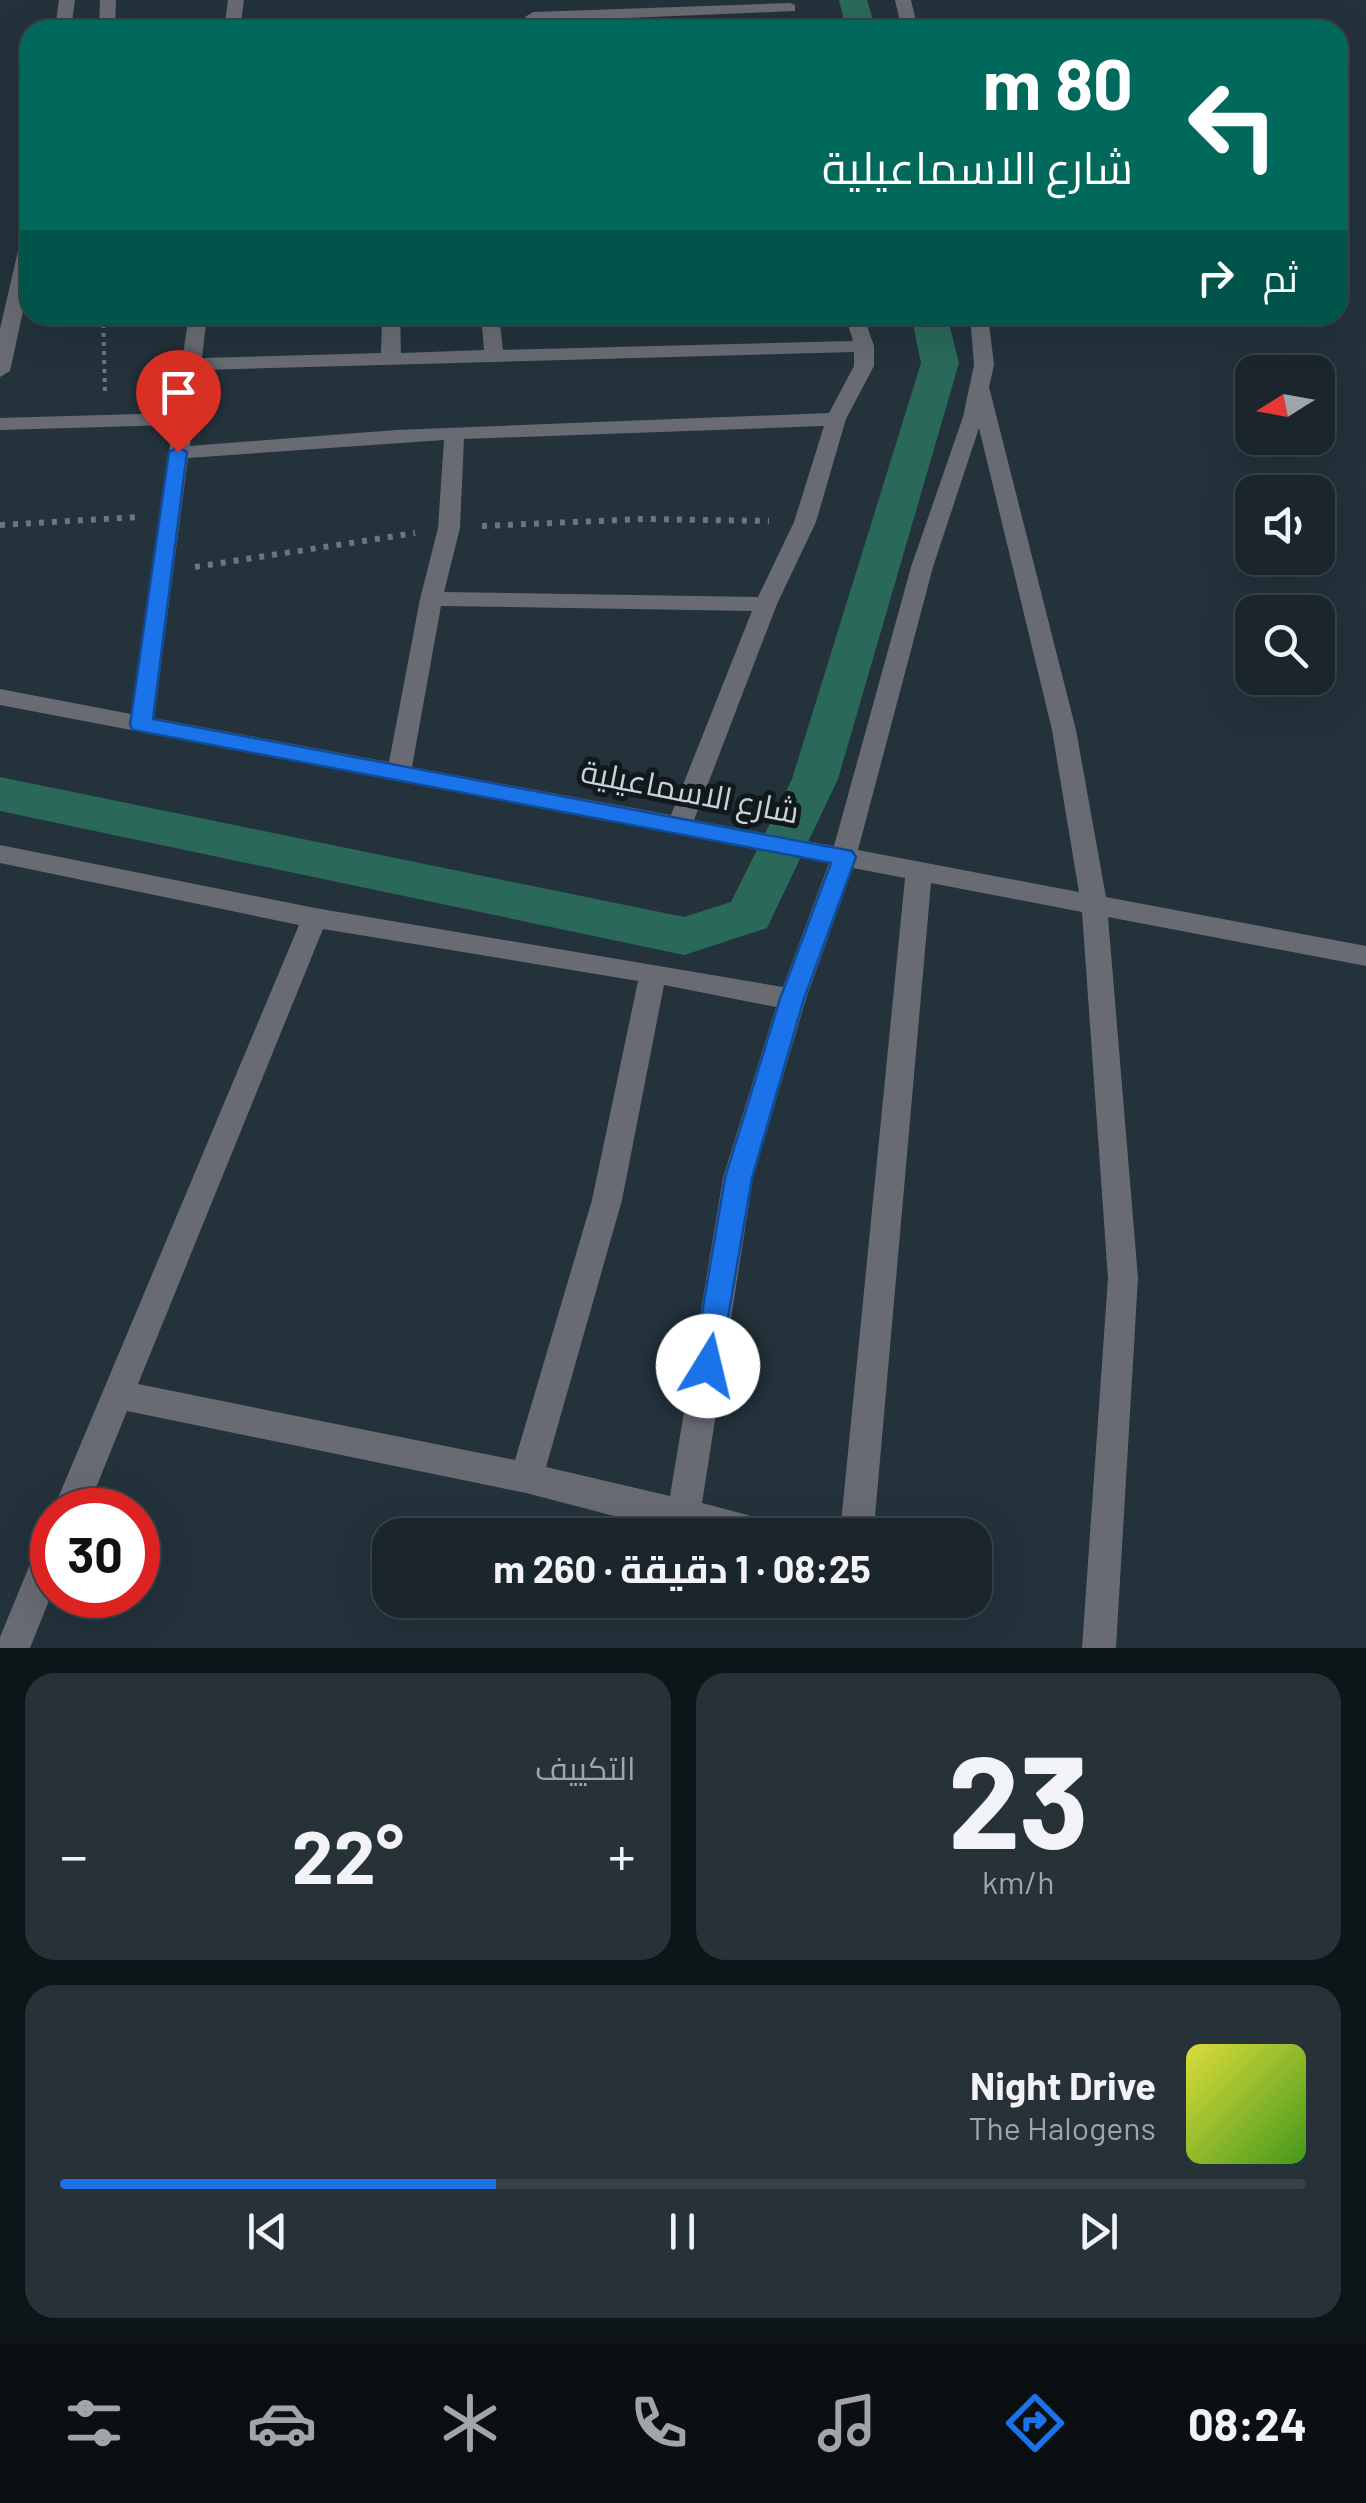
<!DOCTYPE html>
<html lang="ar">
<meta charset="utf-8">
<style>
:root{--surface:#1a262c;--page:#273238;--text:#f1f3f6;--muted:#9fa5a9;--line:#384348;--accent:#1a73e8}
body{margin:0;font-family:Barlow,Cairo,sans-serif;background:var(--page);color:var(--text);direction:rtl;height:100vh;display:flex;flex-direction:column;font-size:38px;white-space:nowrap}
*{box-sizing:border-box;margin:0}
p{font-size:32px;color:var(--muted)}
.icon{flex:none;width:55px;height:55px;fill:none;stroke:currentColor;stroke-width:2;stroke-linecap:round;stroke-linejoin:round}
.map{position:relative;height:1648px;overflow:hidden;direction:ltr}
.details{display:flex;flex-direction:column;gap:25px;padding:25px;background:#0e1518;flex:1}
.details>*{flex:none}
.guide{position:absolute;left:20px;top:20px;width:1328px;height:305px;border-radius:30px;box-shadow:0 10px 40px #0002,0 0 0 2px var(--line);direction:rtl;background:#00695c;color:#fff;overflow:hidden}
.needle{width:65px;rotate:259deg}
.controls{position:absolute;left:1235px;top:355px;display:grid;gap:20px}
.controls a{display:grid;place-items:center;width:100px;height:100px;border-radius:20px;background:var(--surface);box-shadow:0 10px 40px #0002,0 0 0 2px var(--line);font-size:50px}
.speed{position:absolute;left:30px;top:1488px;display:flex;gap:20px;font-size:50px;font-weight:700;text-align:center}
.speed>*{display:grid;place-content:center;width:130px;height:130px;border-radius:50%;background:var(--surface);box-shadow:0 10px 40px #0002,0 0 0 2px var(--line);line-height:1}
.speed .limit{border:15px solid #d22;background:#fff;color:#111}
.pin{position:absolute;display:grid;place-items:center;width:85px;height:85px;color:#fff;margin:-102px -42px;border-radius:50% 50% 50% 0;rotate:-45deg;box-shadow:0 0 10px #0007}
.pin .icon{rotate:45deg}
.me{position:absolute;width:110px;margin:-55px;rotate:9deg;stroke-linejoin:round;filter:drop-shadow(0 0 8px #0008)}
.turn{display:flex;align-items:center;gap:35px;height:210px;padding:0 50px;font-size:45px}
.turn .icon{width:130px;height:130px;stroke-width:2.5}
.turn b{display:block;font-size:70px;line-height:85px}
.then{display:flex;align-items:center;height:95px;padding:0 50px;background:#0003;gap:20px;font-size:38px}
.big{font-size:75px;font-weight:700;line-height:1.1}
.details .widget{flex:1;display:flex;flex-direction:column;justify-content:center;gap:15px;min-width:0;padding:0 35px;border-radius:30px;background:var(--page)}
.details .dial{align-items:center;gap:0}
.dial b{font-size:130px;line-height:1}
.song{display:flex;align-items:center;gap:30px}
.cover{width:120px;height:120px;border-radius:15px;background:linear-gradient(135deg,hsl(60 70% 55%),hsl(100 70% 35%))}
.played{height:10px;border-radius:5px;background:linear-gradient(90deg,var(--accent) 35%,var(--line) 35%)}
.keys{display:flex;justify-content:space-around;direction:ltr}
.heat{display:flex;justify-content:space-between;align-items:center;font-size:55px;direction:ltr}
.details .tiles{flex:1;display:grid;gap:25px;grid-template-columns:1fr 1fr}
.widget:last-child{grid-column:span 2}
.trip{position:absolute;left:372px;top:1518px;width:620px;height:100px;border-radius:30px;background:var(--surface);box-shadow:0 10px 40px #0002,0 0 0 2px var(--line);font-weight:700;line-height:100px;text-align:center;direction:rtl}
.menu{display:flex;height:160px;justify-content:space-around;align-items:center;background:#0a0f12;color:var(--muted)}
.menu .icon{width:70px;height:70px}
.menu .current{color:var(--accent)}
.menu b{font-size:45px;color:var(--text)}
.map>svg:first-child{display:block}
</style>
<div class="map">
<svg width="1366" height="1648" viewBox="0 0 1366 1648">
<rect width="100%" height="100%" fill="#23323b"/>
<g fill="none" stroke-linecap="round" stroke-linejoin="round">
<path fill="#2a695a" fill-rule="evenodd" d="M839 0H867L876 30H846Z
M911 315H947L959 363 838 779 767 928 684 955 0 811V777L684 917 731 902 792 779 921 363Z"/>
<path stroke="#6a777f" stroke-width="4" stroke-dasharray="4 5" stroke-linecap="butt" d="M103 315 105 394"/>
<path stroke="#6a777f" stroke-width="6" stroke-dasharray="5 8" stroke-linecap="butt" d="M0 525 138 517
M482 526 643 519 769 521
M195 567 415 533"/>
<path fill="#686b72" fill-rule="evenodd" d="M59 0H75L71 30H55Z
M100 0H116L115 30H99Z
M228 0H244L240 30H224Z
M895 0H911L918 30H902Z
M790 3 795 5V11L533 22 525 17 533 12Z
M30 233V279L10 371 0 377V329L21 238Z
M189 315H207L202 358 381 353 382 315H400L401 353 484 350 481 315H499L503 350 853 341 845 315H863L874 346V366L846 419 816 522 777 604 694 820 834 846 911 567 963 417 974 365 970 315H988L994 365 989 387 1076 730 1106 897 1366 946V966L1108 917 1138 1278 1116 1648H1082L1108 1278 1082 912 931 883 874 1528 871 1535H835L841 1523 905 878 853 868 806 999 753 1178 702 1503 782 1524 787 1535 683 1534 526 1493 127 1411 87 1510H53L299 925 0 863V845L315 908 783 987 829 863 0 705V689L131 714 173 425 0 430V418L174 413ZM854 352V366L829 413 396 430 190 446 200 370ZM824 426 794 522 758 597 444 592 460 528 464 439ZM979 428 1052 730 1079 892 858 850 933 567ZM444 440 438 528 420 599 389 762 154 718 188 458ZM441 606 752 611 671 815 412 767ZM323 929 638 981 592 1200 515 1460 138 1384ZM664 985 776 1007 723 1178 670 1496 546 1467 622 1200Z
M52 1536V1593L30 1648H0V1637L40 1540Z"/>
</g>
<path fill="#1a73e8" stroke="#114b97" stroke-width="2.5" d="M178 447 187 452 153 719 852 851 856 857 804 999 752 1178 718 1376 708 1379 698 1376 693 1366 725 1178 780 999 831 863 133 730 130 725 169 452Z"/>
<g text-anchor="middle" stroke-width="10" stroke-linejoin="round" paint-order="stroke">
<g font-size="32" fill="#cad3d9" stroke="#12191d">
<text transform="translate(690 792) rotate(11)" y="11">شارع الاسماعيلية</text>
</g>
</g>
</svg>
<div class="controls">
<a><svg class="needle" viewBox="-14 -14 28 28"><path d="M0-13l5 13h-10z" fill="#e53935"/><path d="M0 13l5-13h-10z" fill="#9fa5a9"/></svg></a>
<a><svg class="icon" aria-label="sound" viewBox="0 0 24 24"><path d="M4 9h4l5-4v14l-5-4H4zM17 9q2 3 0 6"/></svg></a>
<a><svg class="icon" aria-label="search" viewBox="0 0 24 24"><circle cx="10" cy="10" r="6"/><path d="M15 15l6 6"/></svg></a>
</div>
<div class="speed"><div class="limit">30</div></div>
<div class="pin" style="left:178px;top:452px;background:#d93025"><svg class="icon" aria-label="arrive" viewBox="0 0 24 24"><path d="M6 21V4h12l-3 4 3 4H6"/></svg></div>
<svg class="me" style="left:708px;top:1366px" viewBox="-20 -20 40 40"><circle r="19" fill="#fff"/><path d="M0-13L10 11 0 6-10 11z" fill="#1a73e8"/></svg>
<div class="trip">08:25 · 1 دقيقة · 260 m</div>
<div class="guide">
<div class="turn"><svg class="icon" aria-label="left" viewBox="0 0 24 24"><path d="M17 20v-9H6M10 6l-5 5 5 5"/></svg><div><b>80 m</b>شارع الاسماعيلية</div></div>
<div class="then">ثم<svg class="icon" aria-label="right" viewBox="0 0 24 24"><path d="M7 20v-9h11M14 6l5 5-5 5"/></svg></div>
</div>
</div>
<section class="details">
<div class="tiles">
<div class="widget dial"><b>23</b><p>km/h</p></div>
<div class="widget"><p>التكييف</p>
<div class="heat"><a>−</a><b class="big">22°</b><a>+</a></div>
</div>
<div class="widget">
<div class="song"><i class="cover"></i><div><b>Night Drive</b><p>The Halogens</p></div></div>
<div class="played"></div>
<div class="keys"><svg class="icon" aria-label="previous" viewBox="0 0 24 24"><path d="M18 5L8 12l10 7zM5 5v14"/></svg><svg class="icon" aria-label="pause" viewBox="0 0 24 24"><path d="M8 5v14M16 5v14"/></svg><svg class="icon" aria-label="next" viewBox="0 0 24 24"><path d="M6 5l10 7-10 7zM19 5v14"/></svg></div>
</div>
</div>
</section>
<nav class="menu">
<b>08:24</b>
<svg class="icon current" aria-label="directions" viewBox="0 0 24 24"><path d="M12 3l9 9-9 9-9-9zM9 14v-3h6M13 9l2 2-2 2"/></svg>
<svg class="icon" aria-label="music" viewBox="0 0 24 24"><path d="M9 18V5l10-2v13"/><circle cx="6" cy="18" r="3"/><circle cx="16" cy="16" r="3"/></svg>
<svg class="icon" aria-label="phone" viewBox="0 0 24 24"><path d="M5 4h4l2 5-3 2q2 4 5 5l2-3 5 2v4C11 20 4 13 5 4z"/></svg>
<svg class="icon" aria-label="climate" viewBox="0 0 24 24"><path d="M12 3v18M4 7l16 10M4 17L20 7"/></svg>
<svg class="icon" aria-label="car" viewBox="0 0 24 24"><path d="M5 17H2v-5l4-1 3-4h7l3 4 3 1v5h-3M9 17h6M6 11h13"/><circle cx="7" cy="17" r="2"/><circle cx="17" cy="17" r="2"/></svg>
<svg class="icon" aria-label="filters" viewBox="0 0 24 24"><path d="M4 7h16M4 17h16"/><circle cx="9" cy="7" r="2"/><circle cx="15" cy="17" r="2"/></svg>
</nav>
